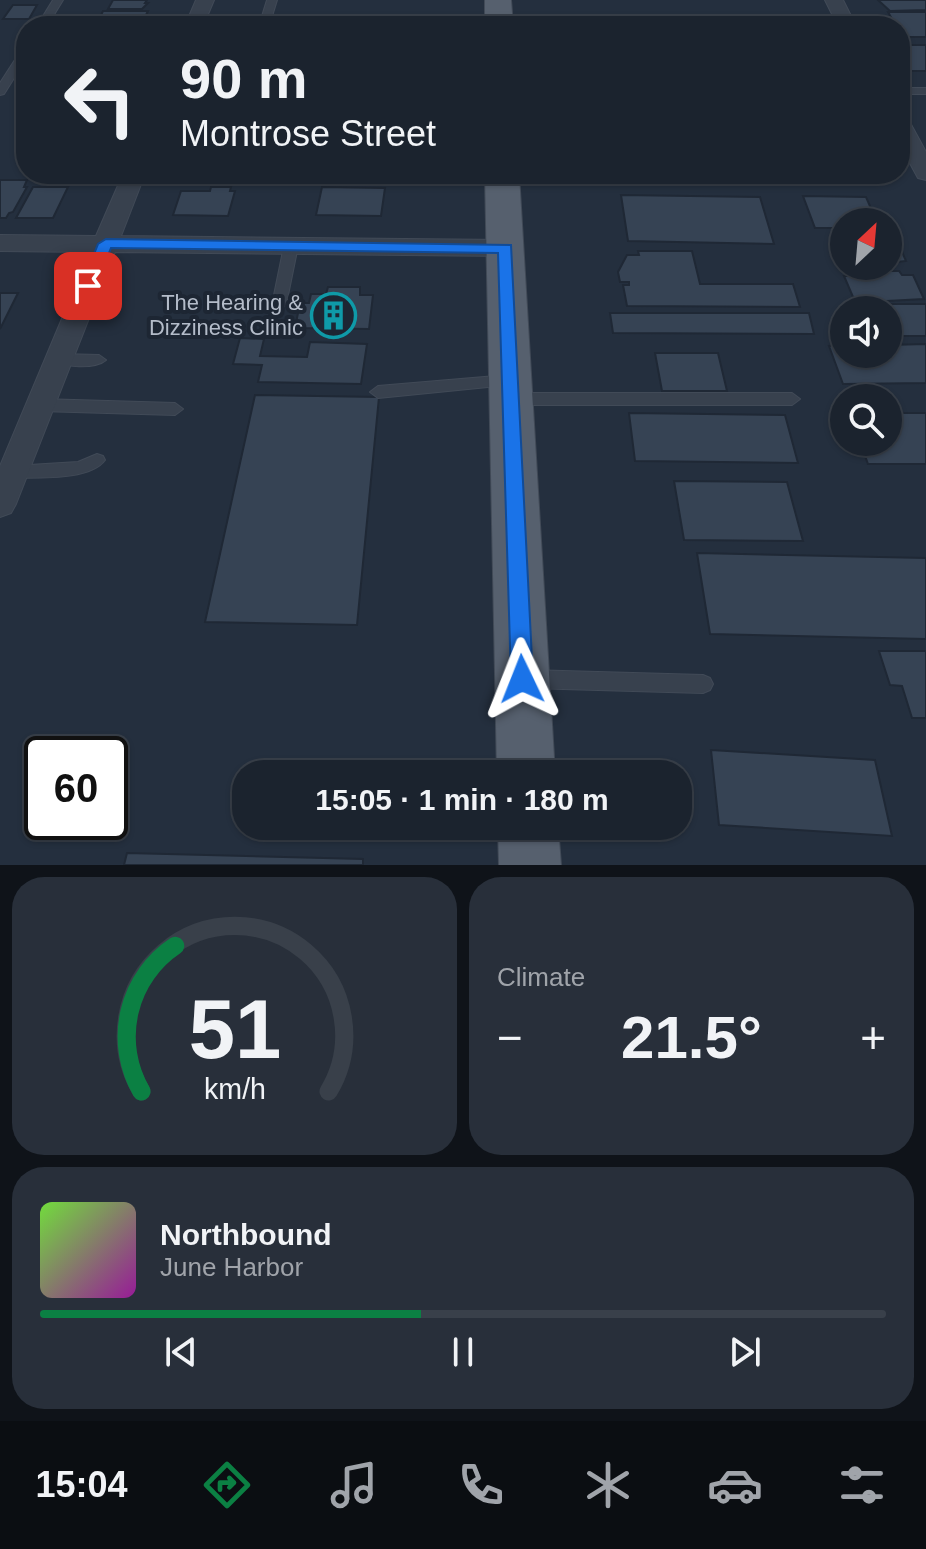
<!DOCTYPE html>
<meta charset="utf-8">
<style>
:root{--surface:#1b232e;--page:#282f3a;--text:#f1f3f6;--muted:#a0a4aa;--line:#39404a;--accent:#0b8043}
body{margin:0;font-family:Helvetica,sans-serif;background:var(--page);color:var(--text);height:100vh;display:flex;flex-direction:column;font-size:30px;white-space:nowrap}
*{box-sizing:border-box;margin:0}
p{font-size:26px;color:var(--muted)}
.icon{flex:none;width:44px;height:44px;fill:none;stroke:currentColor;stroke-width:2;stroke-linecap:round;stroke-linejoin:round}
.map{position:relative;height:865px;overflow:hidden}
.panel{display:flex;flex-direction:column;gap:12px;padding:12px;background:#0f1319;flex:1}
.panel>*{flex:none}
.top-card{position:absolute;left:16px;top:16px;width:894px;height:168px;border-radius:32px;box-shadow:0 2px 6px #0004,0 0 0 2px var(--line);background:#1b232e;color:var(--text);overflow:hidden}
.needle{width:52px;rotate:26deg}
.buttons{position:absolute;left:830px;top:208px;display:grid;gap:16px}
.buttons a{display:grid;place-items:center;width:72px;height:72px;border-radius:50%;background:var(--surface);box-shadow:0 2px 6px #0004,0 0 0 2px var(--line);font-size:40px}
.speed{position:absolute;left:24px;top:736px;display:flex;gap:16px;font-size:40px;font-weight:700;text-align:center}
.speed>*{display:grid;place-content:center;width:104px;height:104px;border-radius:50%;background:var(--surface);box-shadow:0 2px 6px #0004,0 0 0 2px var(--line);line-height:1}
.speed .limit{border:4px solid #111;border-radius:12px;background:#fff;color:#111}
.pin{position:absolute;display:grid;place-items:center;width:68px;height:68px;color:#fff;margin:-34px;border-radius:16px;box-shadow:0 4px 12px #0006}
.me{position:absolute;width:88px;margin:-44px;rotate:358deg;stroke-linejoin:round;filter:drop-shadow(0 0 6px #0008)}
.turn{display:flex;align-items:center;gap:28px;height:168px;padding:0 32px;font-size:36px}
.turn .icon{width:104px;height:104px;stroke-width:2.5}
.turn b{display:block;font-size:56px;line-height:68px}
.big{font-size:60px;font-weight:800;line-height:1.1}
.panel .widget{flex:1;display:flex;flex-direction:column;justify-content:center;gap:12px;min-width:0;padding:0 28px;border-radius:32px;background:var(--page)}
.panel .dial{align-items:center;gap:0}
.dial svg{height:208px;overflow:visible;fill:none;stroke:var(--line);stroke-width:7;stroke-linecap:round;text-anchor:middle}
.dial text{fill:var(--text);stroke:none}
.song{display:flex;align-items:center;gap:24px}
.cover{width:96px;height:96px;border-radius:12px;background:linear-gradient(135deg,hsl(100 70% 55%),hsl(300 70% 35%))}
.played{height:8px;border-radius:4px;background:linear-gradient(90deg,var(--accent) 45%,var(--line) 45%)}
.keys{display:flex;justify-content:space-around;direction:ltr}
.heat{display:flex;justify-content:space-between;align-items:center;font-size:44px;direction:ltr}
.panel .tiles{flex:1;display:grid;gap:12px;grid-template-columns:1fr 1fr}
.widget:last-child{grid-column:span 2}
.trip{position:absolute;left:232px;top:760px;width:460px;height:80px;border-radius:32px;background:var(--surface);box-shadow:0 2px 6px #0004,0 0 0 2px var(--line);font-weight:800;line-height:80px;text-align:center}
.menu{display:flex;height:128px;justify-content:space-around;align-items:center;background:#0b0e12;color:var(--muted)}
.menu .icon{width:56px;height:56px}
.menu .active{color:var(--accent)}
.menu b{font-size:36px;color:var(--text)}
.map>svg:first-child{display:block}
</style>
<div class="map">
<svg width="926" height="865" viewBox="0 0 926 865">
<rect width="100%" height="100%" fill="#242f3e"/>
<path fill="#364354" stroke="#1f2835" stroke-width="2" d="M113 0H147L145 3H148L142 9H108Z
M878 0H926V10L890 11Z
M13 5H37L29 19H3Z
M103 11H148L141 25H96Z
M888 12H926V37H903L900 26H896Z
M900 45H926V71H911Z
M316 174H388L385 184 314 182Z
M586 174H626L628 183 587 182Z
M0 180H27L24 187H27L13 212 9 213 6 218H0Z
M33 187H68L53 218H16Z
M211 187H231L230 191H235L228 216 173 215 181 191H210Z
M322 187 385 188 381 216 316 215Z
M621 195 760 197 774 244 628 241Z
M803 196 866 197 877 222H844V228H815Z
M839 234H844V258H839L832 240H841Z
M888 238H896L906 261 888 263Z
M638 251H692L700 284H793L800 307 627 306 623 285H629V282H620L618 272 627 255H639Z
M856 271H899L902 275H913L924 299 868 302 866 297H853L844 276H857Z
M328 287H360V295H373L369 329 295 328 300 303H309L311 294H326Z
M0 293H18L0 329Z
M849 304H926V336H888V310H851Z
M610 313H809L814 334 613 333Z
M240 338 264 339 260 356 307 357 310 342 367 344 361 384 258 382 262 365 233 364Z
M926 344V383L843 384 829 346 844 345V354H888V345Z
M655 353H718L727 391H662Z
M255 395 379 397 357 625 205 622Z
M629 413 785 415 798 463 635 461Z
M888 413H926V464H868L860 442H888Z
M674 481 787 482 803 541 684 540Z
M697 553 926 558V639L710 634Z
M879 651H926V718H912L902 686 890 685Z
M711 750 875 760 892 836 719 825Z
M127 853 363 859V865H124Z"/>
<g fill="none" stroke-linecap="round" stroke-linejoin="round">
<defs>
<path id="service" d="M53 0H63L47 26H37Z
M267 0H277L269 26H259Z
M26 48V59L4 94 0 95V83L22 49Z
M900 88H926V94H900Z
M291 242 298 246 286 305 279 310 272 305 284 246Z
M59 354 99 355 106 360C96 369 62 368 52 359Z
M508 375 516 380 508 385 378 398 370 392 378 386Z
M513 393H792L800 399 792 405H513L505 399Z
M40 399 175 403 183 409 175 415 40 411 32 405Z
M97 454 103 456 105 460C90 481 37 477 13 478L7 477 5 472 7 467 13 466 78 462Z
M528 670 703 675 710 678 713 684 710 690 703 693 528 688 521 685 518 679 521 673Z"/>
<path id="minor" d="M196 0H214L203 26H185Z
M825 0H843L856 26H838Z
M900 118 908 119 926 152V180L918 178 900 145Z
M123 174H145L121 236 505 240 514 242 517 248 514 254 505 256 115 252 16 504 11 513 0 517V466L90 252 0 251V235L96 236Z"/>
<path id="primary" d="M485 0H511L513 26H485Z
M485 174H519L555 774H497Z
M498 826H558L561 865H499Z"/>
</defs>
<use href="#service" stroke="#414a57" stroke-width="2"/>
<use href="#minor" stroke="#414a57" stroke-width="2"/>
<use href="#primary" stroke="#414a57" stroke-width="2"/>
<use href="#service" fill="#38414e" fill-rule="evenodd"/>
<use href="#minor" fill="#38414e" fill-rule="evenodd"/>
<use href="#primary" fill="#56606e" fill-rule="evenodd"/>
</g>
<path fill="#1a73e8" stroke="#114b97" stroke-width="2" d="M106 239 511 245 533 679 530 686 522 689 514 686 511 679 498 253 111 248 94 290H83L81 286 98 244Z"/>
<defs>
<symbol id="building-ring" viewBox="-11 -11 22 22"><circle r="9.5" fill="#1d2633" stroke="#0f9aa8" stroke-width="1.5"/><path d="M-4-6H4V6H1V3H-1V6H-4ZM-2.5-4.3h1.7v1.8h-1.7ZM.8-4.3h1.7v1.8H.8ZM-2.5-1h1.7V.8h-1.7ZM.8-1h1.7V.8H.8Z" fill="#0f9aa8"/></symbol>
</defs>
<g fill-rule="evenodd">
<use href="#building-ring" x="308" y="290" width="51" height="51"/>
</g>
<g text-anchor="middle" stroke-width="8" stroke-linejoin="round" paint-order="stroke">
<g font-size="22" fill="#b4bcc9" stroke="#1d2633" text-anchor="end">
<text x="303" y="310">The Hearing &amp;<tspan x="303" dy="25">Dizziness Clinic</tspan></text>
</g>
</g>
</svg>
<div class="buttons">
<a><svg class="needle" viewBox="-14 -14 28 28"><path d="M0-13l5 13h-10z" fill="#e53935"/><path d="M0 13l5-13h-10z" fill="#a0a4aa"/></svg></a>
<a><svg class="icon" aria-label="sound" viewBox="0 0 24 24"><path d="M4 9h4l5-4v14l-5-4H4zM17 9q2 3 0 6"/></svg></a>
<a><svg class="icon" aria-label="search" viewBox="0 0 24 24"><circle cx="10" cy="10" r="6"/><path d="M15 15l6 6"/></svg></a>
</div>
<div class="speed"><div class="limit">60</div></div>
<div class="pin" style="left:88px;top:286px;background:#d93025"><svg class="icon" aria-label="arrive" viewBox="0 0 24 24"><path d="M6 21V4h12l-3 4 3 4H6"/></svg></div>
<svg class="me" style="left:522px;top:679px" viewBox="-20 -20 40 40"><path d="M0-17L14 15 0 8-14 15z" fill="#1a73e8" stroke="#fff" stroke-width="4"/></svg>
<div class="trip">15:05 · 1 min · 180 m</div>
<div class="top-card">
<div class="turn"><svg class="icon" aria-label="left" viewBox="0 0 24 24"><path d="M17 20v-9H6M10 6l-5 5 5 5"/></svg><div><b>90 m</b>Montrose Street</div></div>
</div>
</div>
<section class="panel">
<div class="tiles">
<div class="widget dial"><svg viewBox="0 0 100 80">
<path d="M14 69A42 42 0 1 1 86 69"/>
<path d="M14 69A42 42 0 0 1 27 13" stroke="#0b8043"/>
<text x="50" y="56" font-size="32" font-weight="700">51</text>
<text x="50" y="72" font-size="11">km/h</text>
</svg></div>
<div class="widget"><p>Climate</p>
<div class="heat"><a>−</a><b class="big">21.5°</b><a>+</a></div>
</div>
<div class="widget">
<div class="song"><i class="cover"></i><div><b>Northbound</b><p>June Harbor</p></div></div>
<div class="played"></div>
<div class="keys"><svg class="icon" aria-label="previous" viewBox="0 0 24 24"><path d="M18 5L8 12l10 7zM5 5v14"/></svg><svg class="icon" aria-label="pause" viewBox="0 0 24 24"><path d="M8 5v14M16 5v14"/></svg><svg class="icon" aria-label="next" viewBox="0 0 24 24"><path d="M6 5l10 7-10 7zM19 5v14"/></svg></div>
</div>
</div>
</section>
<nav class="menu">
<b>15:04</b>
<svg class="icon active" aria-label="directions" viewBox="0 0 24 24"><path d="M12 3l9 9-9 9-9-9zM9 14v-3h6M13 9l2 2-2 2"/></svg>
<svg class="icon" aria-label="music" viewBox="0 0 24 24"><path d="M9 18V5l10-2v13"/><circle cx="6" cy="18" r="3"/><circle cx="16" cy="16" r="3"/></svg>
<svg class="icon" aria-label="phone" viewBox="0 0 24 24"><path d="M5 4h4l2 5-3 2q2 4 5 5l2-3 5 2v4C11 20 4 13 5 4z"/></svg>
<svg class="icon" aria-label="climate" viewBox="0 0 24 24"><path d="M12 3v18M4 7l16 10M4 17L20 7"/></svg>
<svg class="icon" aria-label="car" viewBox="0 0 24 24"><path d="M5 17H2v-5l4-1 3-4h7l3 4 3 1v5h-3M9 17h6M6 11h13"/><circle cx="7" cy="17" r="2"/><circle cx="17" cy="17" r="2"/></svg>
<svg class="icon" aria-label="filters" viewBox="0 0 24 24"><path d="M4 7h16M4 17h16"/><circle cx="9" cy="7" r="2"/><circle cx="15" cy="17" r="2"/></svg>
</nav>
